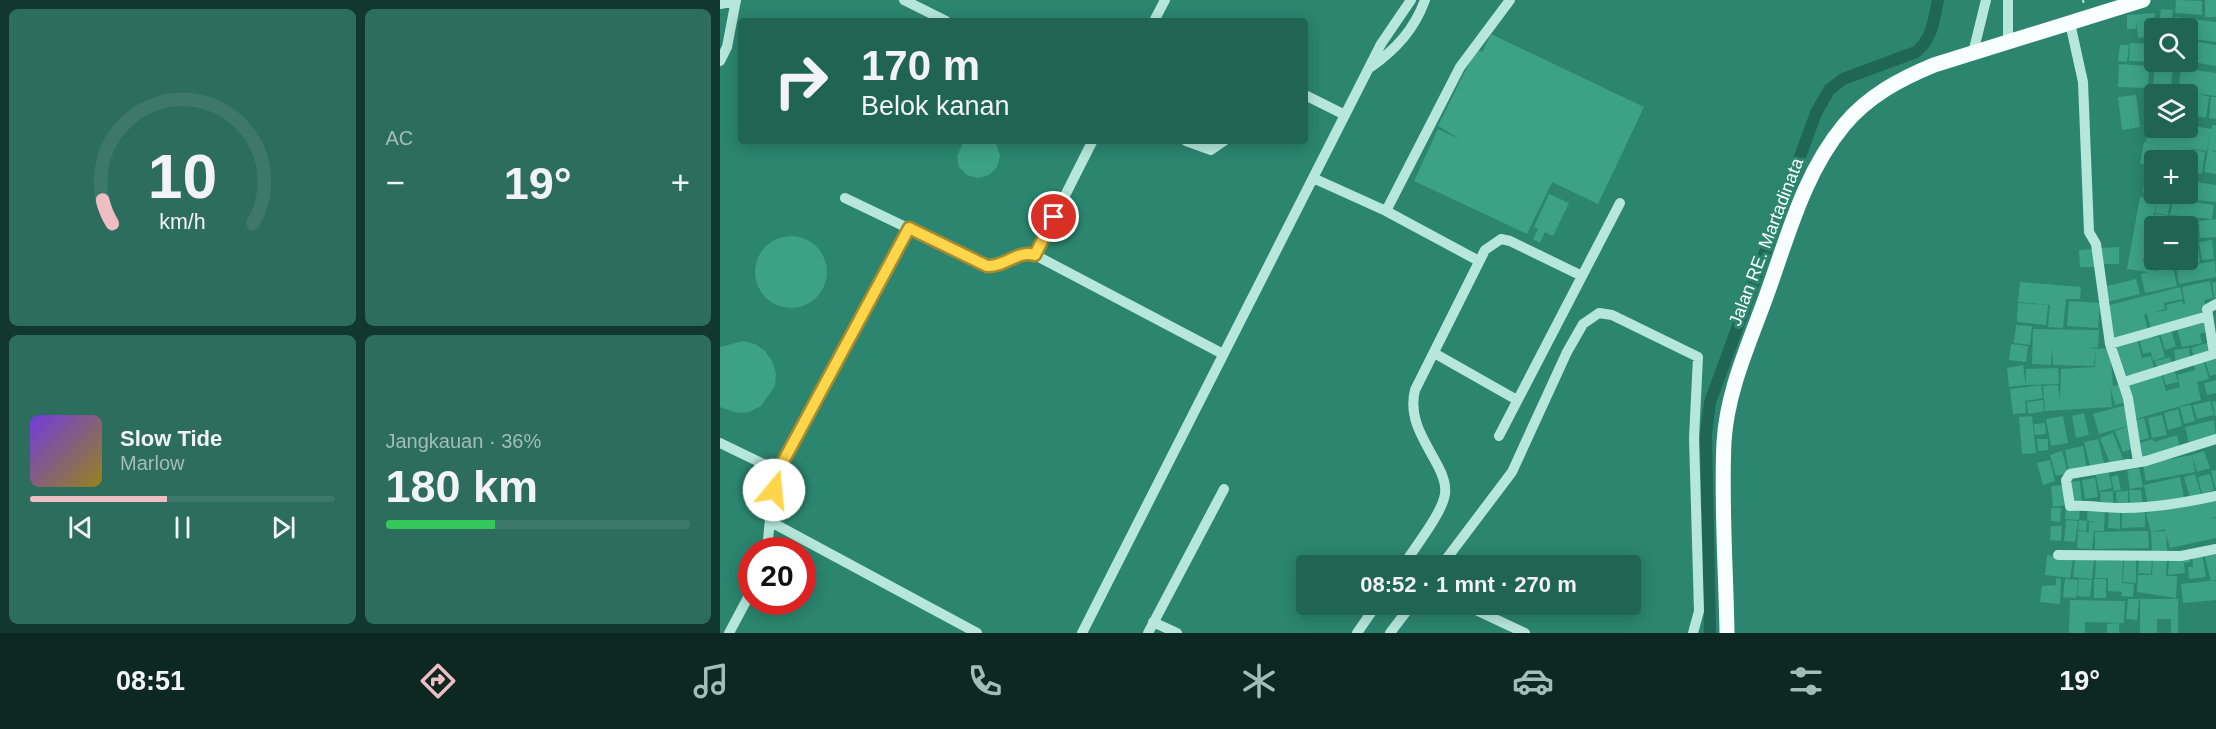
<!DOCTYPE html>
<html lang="id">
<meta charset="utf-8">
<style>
:root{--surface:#206453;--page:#2d6d5d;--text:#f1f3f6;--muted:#a2bdb8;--line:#3d786a;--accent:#efbec5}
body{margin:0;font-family:Arial,sans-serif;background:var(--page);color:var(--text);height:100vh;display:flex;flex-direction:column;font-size:22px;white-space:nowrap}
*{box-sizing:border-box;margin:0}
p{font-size:20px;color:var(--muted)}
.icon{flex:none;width:33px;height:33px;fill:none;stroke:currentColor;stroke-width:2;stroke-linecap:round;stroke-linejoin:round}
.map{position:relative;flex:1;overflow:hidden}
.details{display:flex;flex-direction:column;gap:9px;padding:9px;background:#12372e;width:720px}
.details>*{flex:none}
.banner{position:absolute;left:18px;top:18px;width:570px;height:126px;border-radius:6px;box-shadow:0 3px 15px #0003;background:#206453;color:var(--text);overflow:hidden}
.tools{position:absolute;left:1424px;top:18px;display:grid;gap:12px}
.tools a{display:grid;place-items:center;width:54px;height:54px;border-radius:6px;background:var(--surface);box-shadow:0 3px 15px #0003;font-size:30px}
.speed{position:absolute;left:18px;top:537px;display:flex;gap:12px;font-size:30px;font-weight:700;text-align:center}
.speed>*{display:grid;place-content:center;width:78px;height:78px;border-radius:50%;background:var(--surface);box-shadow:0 3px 15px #0003;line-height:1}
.speed .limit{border:9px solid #d22;background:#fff;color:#111}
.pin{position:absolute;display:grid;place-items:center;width:51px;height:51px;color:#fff;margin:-26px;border:3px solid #fff;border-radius:50%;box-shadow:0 2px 6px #0007}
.me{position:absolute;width:66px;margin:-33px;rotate:17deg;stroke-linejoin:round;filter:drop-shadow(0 0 4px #0008)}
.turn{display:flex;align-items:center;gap:21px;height:126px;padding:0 24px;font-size:27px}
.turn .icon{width:78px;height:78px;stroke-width:2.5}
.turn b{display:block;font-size:42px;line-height:51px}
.big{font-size:45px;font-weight:700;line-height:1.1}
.details .tile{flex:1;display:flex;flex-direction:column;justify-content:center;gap:9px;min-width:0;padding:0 21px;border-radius:9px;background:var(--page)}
.details .dial{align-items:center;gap:0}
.dial svg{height:156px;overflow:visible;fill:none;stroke:var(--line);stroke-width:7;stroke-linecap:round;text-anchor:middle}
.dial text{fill:var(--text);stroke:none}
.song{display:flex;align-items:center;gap:18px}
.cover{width:72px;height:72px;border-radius:9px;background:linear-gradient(135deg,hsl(260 70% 55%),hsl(50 70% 35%))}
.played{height:6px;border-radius:3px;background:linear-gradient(90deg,var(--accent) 45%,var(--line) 45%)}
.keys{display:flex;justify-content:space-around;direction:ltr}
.heat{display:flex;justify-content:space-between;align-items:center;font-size:33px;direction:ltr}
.charge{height:9px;border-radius:4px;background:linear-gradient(90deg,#34c759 36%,var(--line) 0)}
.details .tiles{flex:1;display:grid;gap:9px;grid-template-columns:repeat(2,1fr)}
.trip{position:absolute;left:576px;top:555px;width:345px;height:60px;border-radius:6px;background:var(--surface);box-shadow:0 3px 15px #0003;font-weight:700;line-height:60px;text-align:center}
.menu{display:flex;height:96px;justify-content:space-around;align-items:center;background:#0d2821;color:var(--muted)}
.menu .icon{width:42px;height:42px}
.menu .selected{color:var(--accent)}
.menu b{font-size:27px;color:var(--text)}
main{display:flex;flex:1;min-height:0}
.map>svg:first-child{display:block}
</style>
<main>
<section class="details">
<div class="tiles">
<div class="tile dial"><svg viewBox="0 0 100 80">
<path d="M14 69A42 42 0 1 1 86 69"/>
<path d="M14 69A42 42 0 0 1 9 57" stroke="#efbec5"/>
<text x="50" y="56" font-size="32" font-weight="700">10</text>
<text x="50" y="72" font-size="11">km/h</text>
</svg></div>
<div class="tile"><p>AC</p>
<div class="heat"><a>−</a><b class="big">19°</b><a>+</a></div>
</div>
<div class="tile">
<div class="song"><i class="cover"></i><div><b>Slow Tide</b><p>Marlow</p></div></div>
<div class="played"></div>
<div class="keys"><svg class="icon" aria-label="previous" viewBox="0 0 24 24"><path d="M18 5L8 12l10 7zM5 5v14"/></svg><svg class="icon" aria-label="pause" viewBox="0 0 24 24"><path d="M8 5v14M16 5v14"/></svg><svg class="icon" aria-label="next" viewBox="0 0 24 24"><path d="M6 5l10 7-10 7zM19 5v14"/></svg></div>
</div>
<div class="tile"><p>Jangkauan · 36%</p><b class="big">180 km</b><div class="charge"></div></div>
</div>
</section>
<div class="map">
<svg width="1496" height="633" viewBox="0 0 1496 633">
<rect width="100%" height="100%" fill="#2b856f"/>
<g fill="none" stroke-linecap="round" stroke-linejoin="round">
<path stroke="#1f6655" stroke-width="12" d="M990 633 986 434 990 402 1000 375 1096 113 1109 90 1123 79 1196 52C1212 40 1214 19 1218 0"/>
</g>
<path fill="#3ca187" d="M1456 0 1482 1V15L1455 13Z
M1485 0H1496V17H1485Z
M1441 9 1453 10 1451 28H1438Z
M1435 13 1434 36 1418 38 1416 20V29H1407V15Z
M1455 17 1496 22V42L1467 38V28H1453Z
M771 34 924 107 878 204 832 182 807 234 694 181 718 129 741 140 718 126 756 49 762 52Z
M1467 40 1496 45V66L1467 61Z
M1410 43 1434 44V62L1409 61Z
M1400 45H1409L1407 62 1398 61Z
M1399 64 1429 66 1428 88 1398 87Z
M1435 64 1453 66 1451 87 1433 86Z
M1461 68 1496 73V96L1479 94 1489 97 1486 118 1469 115 1472 93 1468 108 1467 94H1458Z
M1431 89 1454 92V94H1434V109L1428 108Z
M1416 95 1420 127 1402 130 1398 97Z
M1491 97H1496V119L1489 118Z
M1429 119 1434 120V128H1467V125L1492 129V125H1496V151L1488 150 1490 133 1487 151 1459 147 1485 152 1482 174 1467 171V160H1434V166L1420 164 1424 142 1450 146 1426 142Z
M244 141H273L277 146 280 156 277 167 269 175 258 178 247 175 239 167 237 156Z
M1488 150 1496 152V174L1484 172Z
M1425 176 1434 177V194L1423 192Z
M1467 179 1476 181 1471 200 1458 197V194H1467Z
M1477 182 1496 185V202L1475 200Z
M829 194 849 203 833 236 825 232 820 243 813 239 818 229 814 227Z
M1438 196 1451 197 1448 215 1435 213Z
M1420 197 1437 200 1428 241 1417 238 1427 241 1423 261 1428 262 1430 236H1434V260H1445L1444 263 1436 262 1435 271 1453 267 1457 286 1425 293 1421 274 1428 272 1407 269Z
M1453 199 1494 205 1492 219 1450 215Z
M1435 214 1451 216 1449 226H1433Z
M1496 219V237L1480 238 1479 221Z
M1473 221 1475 237 1467 238V226H1456V223Z
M35 272a36 36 0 1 1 72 0a36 36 0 1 1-72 0Z
M1492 240 1494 259 1482 260 1479 242Z
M1477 242 1480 262 1472 263 1469 243Z
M1399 247V264H1379L1380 248Z
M1375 249 1376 267H1360L1359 250Z
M1452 260H1463V262L1452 264Z
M1495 261 1496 277 1459 284 1456 267Z
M1416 279 1420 294 1387 302 1383 287Z
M1490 281 1493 298 1484 300 1488 316 1431 331 1427 314 1424 315 1429 333 1395 342 1386 306 1460 287 1463 299 1444 303 1445 309 1431 313 1447 310 1446 305 1462 301 1463 305 1465 304 1462 287Z
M1300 282 1361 287 1360 299H1346L1343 328 1328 327 1330 305 1298 302Z
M1496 282V302H1495L1492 283Z
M1349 301 1380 303 1378 328 1347 326Z
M1298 303 1328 305 1326 325 1297 322Z
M1486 320 1489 331 1480 334 1482 343 1462 347 1457 328 1468 325 1469 331V324Z
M1296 325 1312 326 1310 345 1294 343Z
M1313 329 1379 330 1378 348 1366 347 1376 349 1374 366 1333 365 1332 346 1331 365 1312 364Z
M1451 330 1456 346 1445 350 1440 333Z
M1431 335 1432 338 1439 336 1445 357 1433 361 1431 352 1423 354 1419 338Z
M1417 339 1422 358 1431 356 1435 373 1404 380 1396 344Z
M23 341 35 344 45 351 52 361 56 373 55 386 41 406 29 412 17 413 0 407V347Z
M1489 342 1493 354 1475 360 1471 348Z
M1291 344 1308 346 1306 362 1289 360Z
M1390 348 1393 386 1403 383 1407 402 1395 405 1390 386 1392 407 1325 411 1323 386 1338 385 1340 400 1341 369 1375 367 1376 349Z
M1469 348 1471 362 1456 364 1454 350Z
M1450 357 1452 367 1438 371 1435 361Z
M1496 358V374L1490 376 1485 361Z
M1483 359 1489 379 1477 382 1481 400 1416 419 1405 383 1441 373 1446 391 1460 387 1457 375 1475 370 1473 362Z
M1303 365 1306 385 1289 387 1287 368Z
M1338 368 1339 384 1306 385V369Z
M1454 369 1458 382 1446 385 1442 372Z
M1496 380V393L1487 395 1484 383Z
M1321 385 1323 398 1306 401 1305 394 1306 413 1293 414 1290 389Z
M1323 400 1324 411 1308 414 1307 402Z
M1490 401 1494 415 1477 419 1473 405Z
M1496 401V416H1495L1492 402Z
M1406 405 1411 425 1379 434 1373 414Z
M1471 405 1475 421 1464 424 1460 407Z
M1458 409 1462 426 1448 430 1444 413Z
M1364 413 1369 435 1356 438 1352 416Z
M1442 415 1447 435 1432 438 1428 418Z
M1312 416 1316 453 1302 454 1299 417Z
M1343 416 1348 443 1331 446 1326 419Z
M1424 418 1429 438 1418 441 1413 421Z
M1494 420 1496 437 1469 443 1465 427Z
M1325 423 1326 434 1315 435 1314 424Z
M1409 426 1417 447 1403 452 1395 431Z
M1393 433 1403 459 1390 463 1380 438Z
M1457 435 1460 449 1422 459 1419 443 1433 439 1434 442Z
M1317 439H1328V450L1318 451Z
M1378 439 1384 463 1370 466 1364 442Z
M1363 446 1367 468 1349 471 1345 450Z
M1342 451 1348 473 1336 476 1330 455Z
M1484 451 1490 468 1477 472 1472 455Z
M1472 455 1475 472 1426 481 1423 464Z
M1330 460 1335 481 1323 485 1317 463Z
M1419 468 1423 487 1410 489 1407 470Z
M1496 470V487H1495L1491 471Z
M1389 473 1392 488 1379 491 1376 475Z
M1475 474 1481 494 1470 498 1464 477Z
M1490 474 1494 490 1482 494 1478 477Z
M1398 475 1401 490 1394 491 1391 477Z
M1460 477 1464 497 1428 505 1424 485Z
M1375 478 1378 497 1365 499 1362 480Z
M1360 481 1362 503 1348 504 1346 482Z
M1345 485 1347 505 1333 507 1331 486Z
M1409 490H1421L1423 505 1410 506Z
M1393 491V504L1381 505 1380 492Z
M1408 491V507L1397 508 1396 492Z
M1496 497V517L1489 519 1496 518V538L1450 548 1445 529 1431 532 1426 513Z
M1368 505 1385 507 1384 531H1374L1372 549 1357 548 1358 531 1369 532V522H1381L1367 521 1366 531 1358 530 1359 520 1367 521Z
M1346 507 1360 508 1359 520 1345 519Z
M1331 508H1341L1340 522 1331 521Z
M1389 509H1400V529L1388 528Z
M1402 509 1425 510V527L1402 528Z
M1346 520 1358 521 1355 542 1344 541Z
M1331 526H1342L1341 541 1330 540Z
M1416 531H1428L1429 548 1375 549V532Z
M1446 531 1447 551 1432 552 1431 532Z
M1496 551V580L1491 581 1484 553Z
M1482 553 1486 577 1469 579 1468 567H1473L1472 555Z
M1327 555 1353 559 1350 578 1325 575Z
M1470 556V562L1464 563 1465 573 1448 575 1449 559Z
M1419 557 1432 558 1431 574 1418 573Z
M1433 557 1447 558 1446 576H1457L1456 598 1417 592 1418 575H1432Z
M1355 558 1374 560 1372 579 1353 577Z
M1376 558 1403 559 1402 583 1414 584 1413 597 1401 596 1402 592 1388 591V578H1375Z
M1404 559H1416V583L1403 582Z
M1336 578 1341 579 1340 604 1320 602 1322 586 1336 585Z
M1345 579 1358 580 1356 598 1343 597Z
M1359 579 1372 580 1370 597 1357 596Z
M1374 579H1386V598H1374Z
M1490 581H1496V600L1463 603 1461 584Z
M1408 599H1419L1417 620 1406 619Z
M1420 599H1458V633H1451V619H1437V633H1420Z
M1350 600 1405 601 1404 623 1365 622V633H1349Z
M1399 623V633H1387V624Z"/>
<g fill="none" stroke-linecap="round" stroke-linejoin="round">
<path stroke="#b6e7da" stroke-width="2" stroke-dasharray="3 4.5" stroke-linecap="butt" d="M1363 0 1364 6"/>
<path stroke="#b6e7da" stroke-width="10" d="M184 0 226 21
M0 4 16 1
M434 21 445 0
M1350 23 1363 82 1369 232 1376 244 1390 344 1488 316
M1288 42V0
M1253 53 1266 0
M0 61 7 47 16 0
M651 67C676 49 694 30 705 0
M585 95 625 115
M466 141 491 150 504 141
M593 178 666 211 740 67 790 0
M125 198 267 266C285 267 297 250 315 255L503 354
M666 211 759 261
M315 255 372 142
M1390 344 1408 398 1418 462
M714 353 797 400
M1404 382 1494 354 1487 309 1496 304
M779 436 900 203
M1496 439 1426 461 1350 474 1346 480 1350 506C1368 505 1384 508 1402 508 1434 508 1464 503 1496 496
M0 443 58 471 51 509 47 550
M58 471 189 228
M51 522 257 633
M1338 555 1461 556 1496 549
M683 566C694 548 722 514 725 494 729 464 684 433 695 390L765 250 781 239 790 241 860 275
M721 566 792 472 847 352 863 324 879 313 892 315 978 357 974 438 979 611 973 633
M743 604 805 633
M433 622 457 633
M9 633 32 590
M362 633 661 44 691 0
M428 633 504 489
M637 633 657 604
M670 633 692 604"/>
<path stroke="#f7fefd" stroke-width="15" d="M1007 633C1006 570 1001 505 1004 442 1007 390 1030 342 1047 294 1068 236 1084 173 1124 125 1148 96 1180 79 1214 65L1423 0"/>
</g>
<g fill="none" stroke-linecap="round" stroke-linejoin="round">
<defs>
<path id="route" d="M54 490 58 471 189 228 267 266C285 267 297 250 315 255L334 217"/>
</defs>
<use href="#route" stroke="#a68a30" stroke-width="15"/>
<use href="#route" stroke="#ffd54a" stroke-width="10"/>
</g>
<g text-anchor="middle" stroke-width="6" stroke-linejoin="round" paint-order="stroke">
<g font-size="18" fill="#fff" stroke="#2b856f">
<text transform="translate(1046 242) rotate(-69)" y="6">Jalan RE. Martadinata</text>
</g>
</g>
</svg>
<div class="tools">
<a><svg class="icon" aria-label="search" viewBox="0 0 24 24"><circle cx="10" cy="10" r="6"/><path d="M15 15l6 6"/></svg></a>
<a><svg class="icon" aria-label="layers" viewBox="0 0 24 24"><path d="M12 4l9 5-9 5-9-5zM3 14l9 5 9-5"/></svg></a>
<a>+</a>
<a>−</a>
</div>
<div class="speed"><div class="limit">20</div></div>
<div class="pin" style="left:334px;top:217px;background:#d93025"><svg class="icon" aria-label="arrive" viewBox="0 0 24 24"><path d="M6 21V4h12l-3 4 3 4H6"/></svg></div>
<svg class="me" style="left:54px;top:490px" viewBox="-20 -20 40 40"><circle r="19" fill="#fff"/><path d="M0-13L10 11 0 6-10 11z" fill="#ffd54a"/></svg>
<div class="trip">08:52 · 1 mnt · 270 m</div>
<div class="banner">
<div class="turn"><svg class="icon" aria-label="right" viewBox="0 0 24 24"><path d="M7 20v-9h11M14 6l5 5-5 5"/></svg><div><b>170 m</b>Belok kanan</div></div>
</div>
</div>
</main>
<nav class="menu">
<b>08:51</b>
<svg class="icon selected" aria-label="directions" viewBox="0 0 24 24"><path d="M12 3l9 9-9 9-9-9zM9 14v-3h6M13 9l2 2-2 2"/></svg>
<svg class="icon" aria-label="music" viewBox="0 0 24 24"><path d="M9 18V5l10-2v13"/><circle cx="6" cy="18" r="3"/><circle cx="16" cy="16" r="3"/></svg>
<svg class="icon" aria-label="phone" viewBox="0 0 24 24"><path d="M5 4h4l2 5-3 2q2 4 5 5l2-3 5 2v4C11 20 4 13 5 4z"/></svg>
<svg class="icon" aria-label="climate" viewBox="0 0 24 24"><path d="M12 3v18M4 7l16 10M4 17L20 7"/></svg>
<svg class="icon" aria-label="car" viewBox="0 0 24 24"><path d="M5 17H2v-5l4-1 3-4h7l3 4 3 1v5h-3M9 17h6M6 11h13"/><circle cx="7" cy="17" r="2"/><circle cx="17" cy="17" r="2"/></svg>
<svg class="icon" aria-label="filters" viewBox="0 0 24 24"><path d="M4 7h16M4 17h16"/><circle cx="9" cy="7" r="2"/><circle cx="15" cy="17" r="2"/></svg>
<b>19°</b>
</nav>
